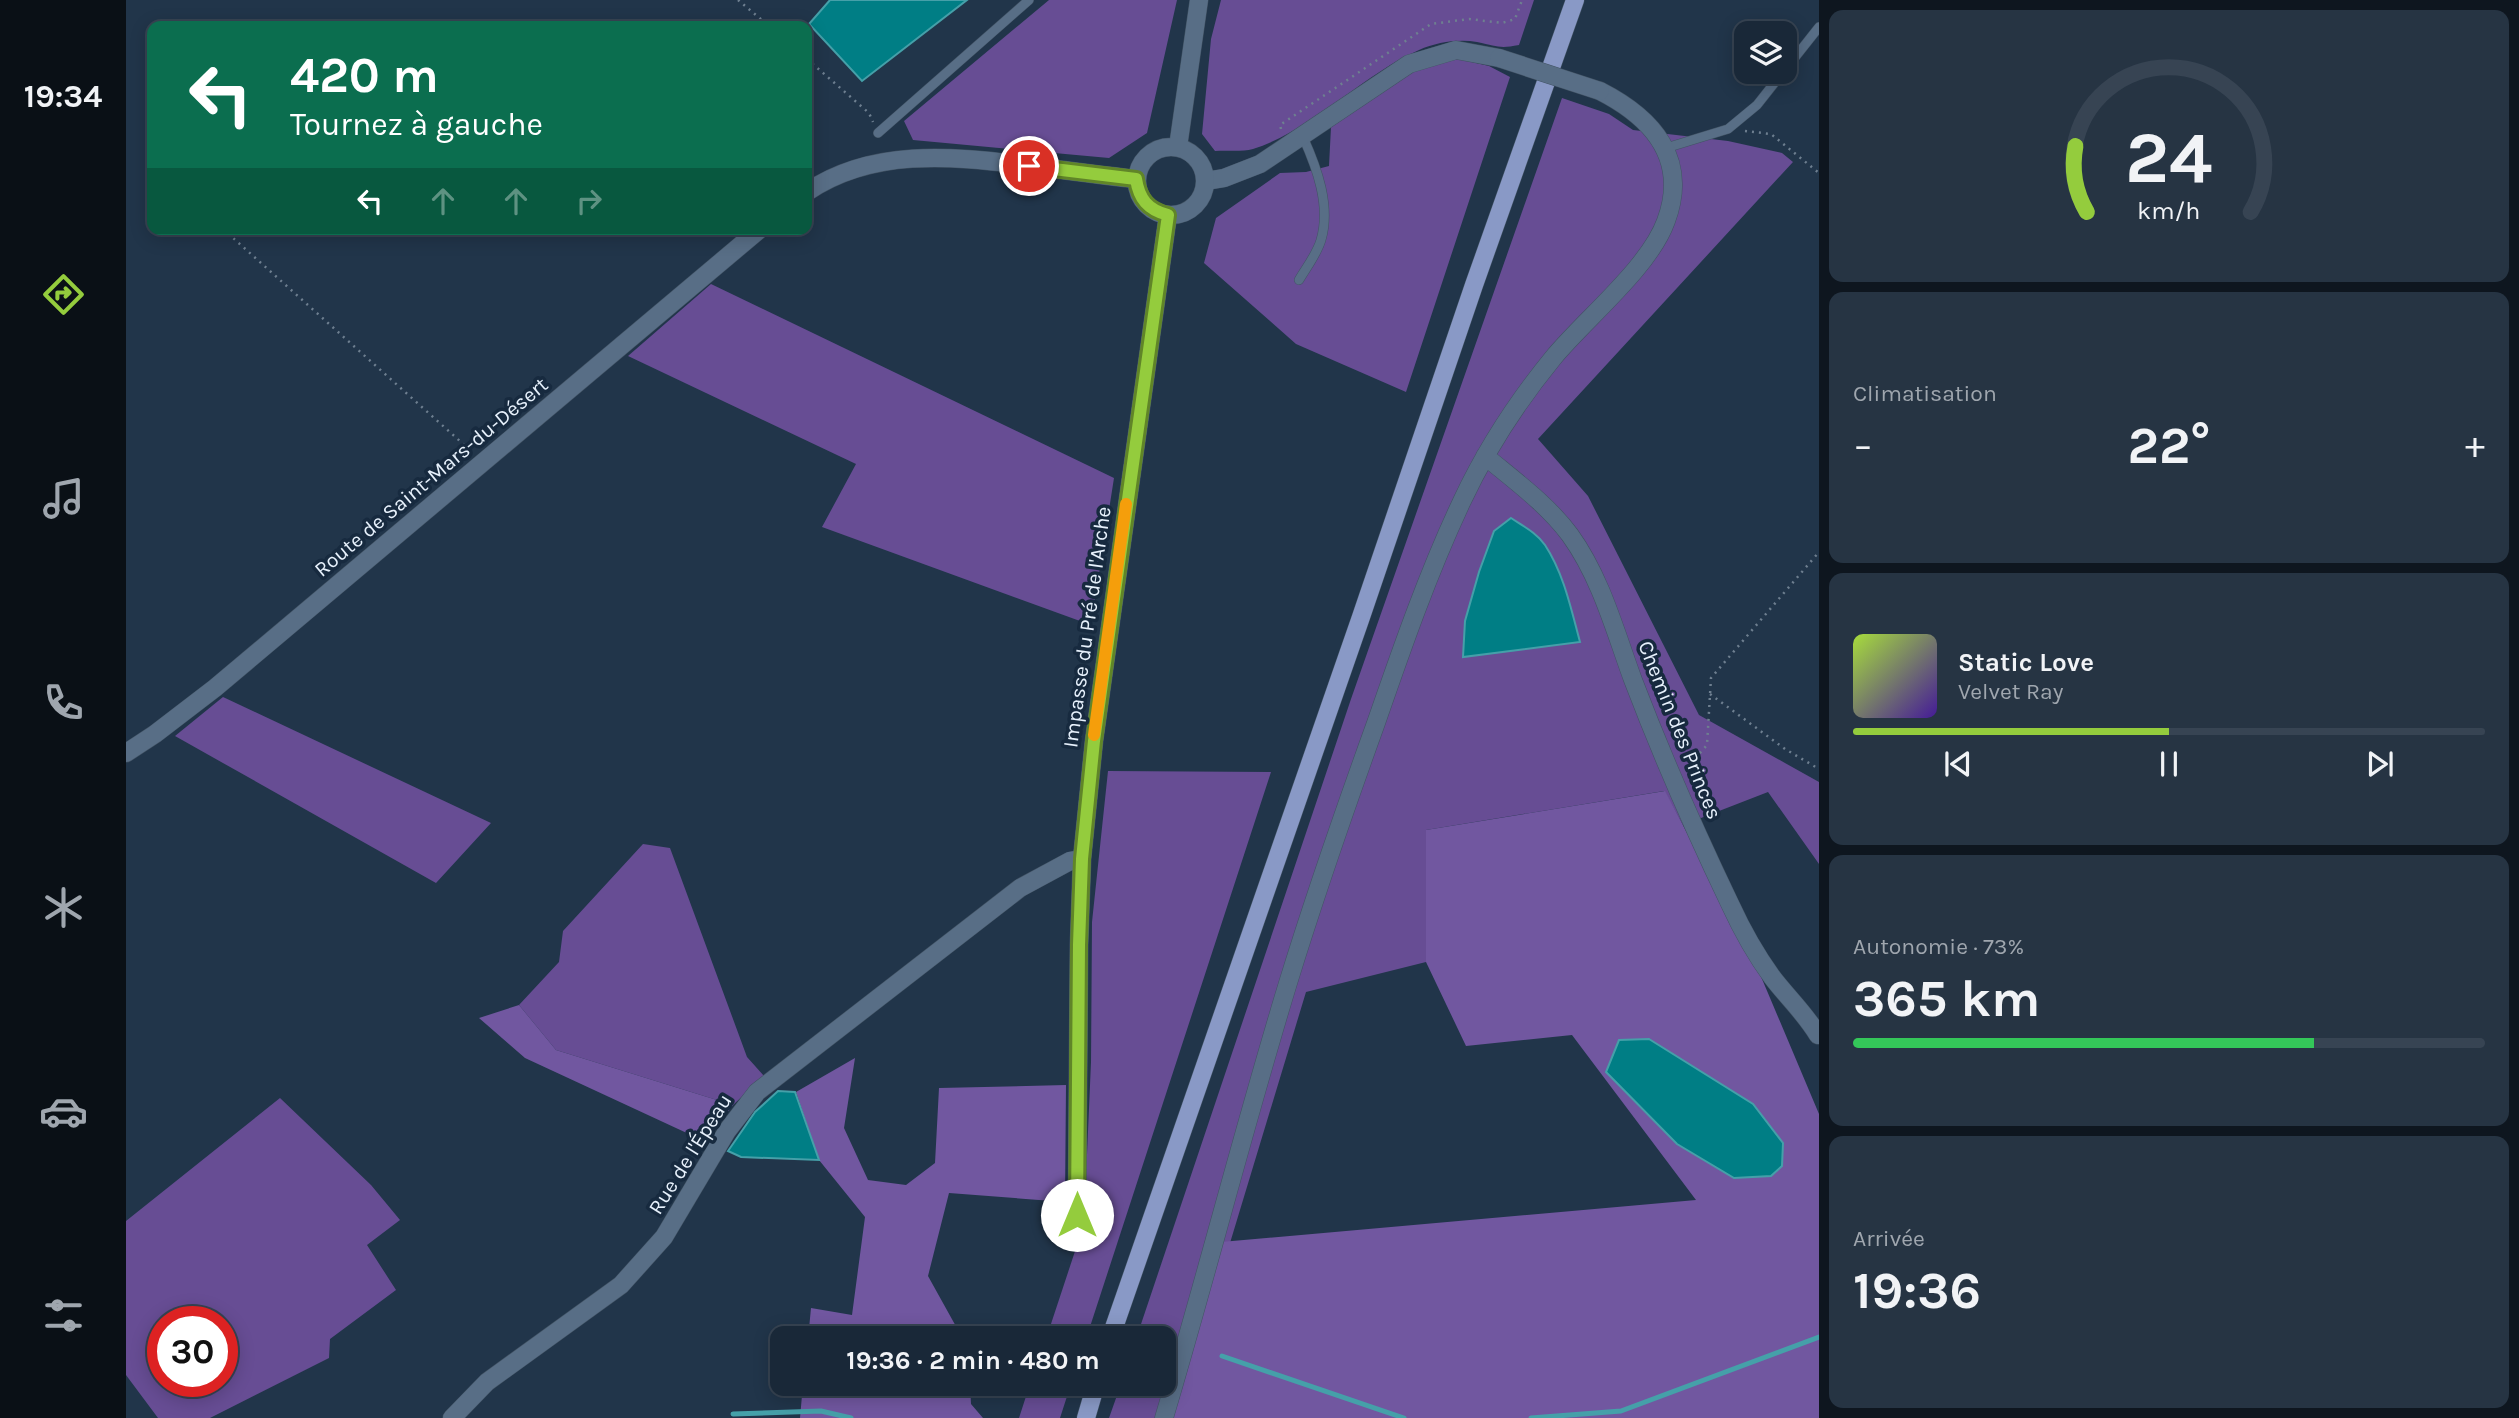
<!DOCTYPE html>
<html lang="fr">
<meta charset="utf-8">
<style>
:root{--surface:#192838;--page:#263443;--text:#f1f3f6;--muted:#9fa6ae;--line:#374453;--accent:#94cc3d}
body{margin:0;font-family:Karla,sans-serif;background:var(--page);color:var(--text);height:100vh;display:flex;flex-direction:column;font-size:26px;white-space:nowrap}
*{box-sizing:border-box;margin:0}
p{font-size:23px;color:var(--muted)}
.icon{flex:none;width:38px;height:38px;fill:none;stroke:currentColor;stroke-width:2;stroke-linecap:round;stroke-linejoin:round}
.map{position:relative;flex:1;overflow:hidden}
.side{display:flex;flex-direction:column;gap:10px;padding:10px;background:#0e161f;width:700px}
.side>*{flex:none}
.top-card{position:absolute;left:21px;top:21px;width:665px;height:214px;border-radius:14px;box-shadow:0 4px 18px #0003,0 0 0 2px var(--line);background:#0b6e4f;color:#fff;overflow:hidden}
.controls{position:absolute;left:1608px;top:21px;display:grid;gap:14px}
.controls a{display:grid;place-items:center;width:63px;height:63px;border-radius:14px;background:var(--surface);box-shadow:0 4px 18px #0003,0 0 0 2px var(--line);font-size:35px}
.speed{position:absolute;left:21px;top:1306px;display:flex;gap:14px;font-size:35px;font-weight:700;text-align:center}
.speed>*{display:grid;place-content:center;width:91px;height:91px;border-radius:50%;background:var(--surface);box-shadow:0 4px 18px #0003,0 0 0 2px var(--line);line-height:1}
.speed .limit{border:10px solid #d22;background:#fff;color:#111}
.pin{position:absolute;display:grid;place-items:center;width:60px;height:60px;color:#fff;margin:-30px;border:4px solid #fff;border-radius:50%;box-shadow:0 2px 7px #0007}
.me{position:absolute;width:77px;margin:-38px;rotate:0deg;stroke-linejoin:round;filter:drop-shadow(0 0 5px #0008)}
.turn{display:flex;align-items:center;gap:24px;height:147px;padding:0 28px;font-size:32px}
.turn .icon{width:91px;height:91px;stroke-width:2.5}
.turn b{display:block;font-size:49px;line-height:60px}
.lanes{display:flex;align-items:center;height:66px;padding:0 28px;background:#0003;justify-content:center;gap:35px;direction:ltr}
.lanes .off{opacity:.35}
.big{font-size:52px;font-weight:700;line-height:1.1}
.side .widget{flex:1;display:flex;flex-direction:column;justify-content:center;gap:10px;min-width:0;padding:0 24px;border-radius:14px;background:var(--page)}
.side .dial{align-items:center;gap:0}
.dial svg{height:182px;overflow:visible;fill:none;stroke:var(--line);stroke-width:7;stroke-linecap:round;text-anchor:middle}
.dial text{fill:var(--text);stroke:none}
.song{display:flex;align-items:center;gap:21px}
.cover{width:84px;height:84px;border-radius:10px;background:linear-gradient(135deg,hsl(80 70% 55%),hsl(260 70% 35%))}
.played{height:7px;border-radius:4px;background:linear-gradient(90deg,var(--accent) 50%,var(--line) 50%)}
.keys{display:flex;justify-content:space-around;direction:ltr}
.heat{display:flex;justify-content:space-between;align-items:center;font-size:38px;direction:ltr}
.charge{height:10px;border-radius:5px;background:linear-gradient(90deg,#34c759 73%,var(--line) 0)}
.trip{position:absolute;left:644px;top:1326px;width:406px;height:70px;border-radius:14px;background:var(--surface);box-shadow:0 4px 18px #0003,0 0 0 2px var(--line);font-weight:700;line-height:70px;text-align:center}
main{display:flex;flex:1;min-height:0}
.tab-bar{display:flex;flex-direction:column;width:126px;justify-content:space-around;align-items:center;background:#0a1016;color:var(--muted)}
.tab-bar .icon{width:49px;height:49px}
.tab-bar .current{color:var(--accent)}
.tab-bar b{font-size:32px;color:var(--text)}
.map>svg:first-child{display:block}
</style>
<main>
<nav class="tab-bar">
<b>19:34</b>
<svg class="icon current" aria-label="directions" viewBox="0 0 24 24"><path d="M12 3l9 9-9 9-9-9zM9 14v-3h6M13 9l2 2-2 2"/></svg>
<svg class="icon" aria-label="music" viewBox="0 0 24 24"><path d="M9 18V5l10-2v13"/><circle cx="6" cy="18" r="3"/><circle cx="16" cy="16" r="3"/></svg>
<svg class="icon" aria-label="phone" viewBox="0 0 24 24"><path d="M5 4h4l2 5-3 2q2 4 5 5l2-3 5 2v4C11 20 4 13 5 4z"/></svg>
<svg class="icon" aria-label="climate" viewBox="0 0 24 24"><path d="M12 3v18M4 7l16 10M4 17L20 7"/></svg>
<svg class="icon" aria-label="car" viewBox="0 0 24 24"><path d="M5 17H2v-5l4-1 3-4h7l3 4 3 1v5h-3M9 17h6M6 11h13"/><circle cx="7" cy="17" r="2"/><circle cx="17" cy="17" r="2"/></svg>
<svg class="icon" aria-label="filters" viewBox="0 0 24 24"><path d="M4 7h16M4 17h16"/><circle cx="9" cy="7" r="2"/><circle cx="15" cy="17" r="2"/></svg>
</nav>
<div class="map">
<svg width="1693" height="1418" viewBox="0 0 1693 1418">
<rect width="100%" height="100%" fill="#21354a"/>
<path fill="#674d94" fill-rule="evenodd" d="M923 0H1051L1021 133 983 158 787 140 778 121Z
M1095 0H1408L1393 45C1373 49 1371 46 1351 42 1333 39 1311 42 1293 50 1234 76 1189 129 1127 149 1116 152 1101 150 1089 151L1076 134 1085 39Z
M1333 59 1363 66 1384 77 1280 392 1170 344 1078 263 1090 218 1154 173 1180 172 1203 166 1205 127 1286 71 1311 62Z
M1436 98 1483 114 1507 130 1602 141 1656 153 1667 162 1412 439 1462 496 1573 715 1693 782V864L1642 792 1557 825 1538 791 1300 830V962L1180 992 1104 1243 1096 1242 1044 1418H983L995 1384H1038V1339H1010L1225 699Z
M585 284 988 478 965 625 696 527 730 464 502 356Z
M97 697 365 823 310 883 49 736Z
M982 771 1145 772 960 1339H920L958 1224 965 1062 966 922Z
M517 844 544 848 621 1057 638 1076 607 1105 430 1050 393 1005 433 962 437 931Z
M154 1098 245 1185 274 1220 241 1245 270 1290 204 1339 203 1358 84 1418H32L0 1375V1221ZM37 1321H96V1381H37Z
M904 1384H945L934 1418H893Z"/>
<path fill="#7157a0" d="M1539 791 1628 960 1693 1114V1418H1044L1095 1242 1570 1200 1446 1035 1340 1046 1300 962V830Z
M393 1005 430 1050 607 1105 578 1141 399 1058 353 1018Z
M729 1058 718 1128 742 1180 780 1185 809 1163 813 1088 940 1085 939 1202 823 1193 802 1276 837 1339H682L685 1308 726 1315 739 1217 693 1160 670 1092Z
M677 1384H844L845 1404 857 1418H674Z"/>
<path fill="#007e85" stroke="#45a0a9" stroke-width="2" d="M704 0H841L736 81 683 24Z
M1385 518C1397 526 1411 533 1419 545 1438 574 1445 609 1454 642L1337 657 1339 621 1353 572 1368 531Z
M1523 1039 1627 1104 1657 1143 1656 1166 1645 1176 1608 1178 1551 1144 1480 1072 1493 1040Z
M652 1091 669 1092 693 1160 615 1157 602 1151 629 1112Z"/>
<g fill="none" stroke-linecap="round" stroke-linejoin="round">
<path stroke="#45a0a9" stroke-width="5" d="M1096 1356 1278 1418
M607 1414 695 1411 725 1418
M1405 1418 1495 1411 1693 1337"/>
<defs>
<path id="service" d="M1659 70 1693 27
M752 133 903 0
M1540 148 1602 129 1631 105 1657 72
M1173 280C1180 268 1191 254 1195 240 1205 206 1191 168 1177 137"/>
<path id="minor" d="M1080 181 1098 178 1134 164 1283 64 1330 50 1373 58
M1359 456C1389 481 1421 504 1444 535 1475 578 1489 631 1507 680 1536 756 1569 831 1604 904 1615 928 1630 955 1646 977 1662 998 1678 1012 1692 1035
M951 1215 953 945 956 859 968 741 1042 215
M326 1418 361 1382 495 1285 538 1237 601 1131 631 1092 894 888 944 861 956 859
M1038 1418C1081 1274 1118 1127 1162 983 1189 895 1219 809 1250 723 1276 648 1302 573 1336 501 1360 450 1391 402 1427 358 1459 319 1523 268 1540 221 1563 159 1527 118 1474 91"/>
<path id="secondary" d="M1011 181a34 34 0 1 1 68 0a34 34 0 1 1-68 0Z
M1052 147 1073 0
M681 192C746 148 824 156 899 165 936 170 973 175 1010 179
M0 753 29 734 89 688 634 229"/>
<path id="primary" d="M984 1339 1235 617 1348 285 1449 0
M960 1418 970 1384"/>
</defs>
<use href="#service" stroke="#425364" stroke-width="10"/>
<use href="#minor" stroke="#425364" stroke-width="19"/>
<use href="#secondary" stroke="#425364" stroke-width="19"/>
<use href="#primary" stroke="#425364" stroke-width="19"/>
<path stroke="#6e7f90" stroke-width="2.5" stroke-dasharray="2 5" stroke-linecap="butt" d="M612 0 643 26
M681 59 743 113 747 122
M1155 129 1154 125 1305 24 1343 19 1376 23 1389 19 1396 0
M1619 131 1645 134 1693 173
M20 161 26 166
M97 229 345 451
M1584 694 1659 749 1693 769
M1560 769 1581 745 1585 678 1693 552"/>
<use href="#service" stroke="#586e86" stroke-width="9"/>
<use href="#minor" stroke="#586e86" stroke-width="18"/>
<use href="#secondary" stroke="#586e86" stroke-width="18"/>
<use href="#primary" stroke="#8999c6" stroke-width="18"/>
<defs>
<path id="minor-bridge" d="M1373 58 1474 91"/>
</defs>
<use href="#minor-bridge" stroke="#425364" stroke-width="19" stroke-linecap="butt"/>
<use href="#minor-bridge" stroke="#586e86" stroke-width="18"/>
</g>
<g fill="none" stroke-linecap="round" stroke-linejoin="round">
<defs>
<path id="route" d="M903 166 1010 179C1013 199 1022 210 1042 215L968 741 956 859 953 945 951 1215"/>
</defs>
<use href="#route" stroke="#608528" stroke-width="18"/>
<use href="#route" stroke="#94cc3d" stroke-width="12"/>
<path stroke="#f59e0b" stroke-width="12" d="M968 735 1000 504"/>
</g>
<g text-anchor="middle" stroke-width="7" stroke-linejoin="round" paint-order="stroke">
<g font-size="21" fill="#e7f1fc" stroke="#172a3f">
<text transform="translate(305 477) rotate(-40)" y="7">Route de Saint-Mars-du-Désert</text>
<text transform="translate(961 627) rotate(-82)" y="7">Impasse du Pré de l'Arche</text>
<text transform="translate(1554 730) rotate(68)" y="7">Chemin des Princes</text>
<text transform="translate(564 1154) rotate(-58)" y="7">Rue de l'Épeau</text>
</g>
</g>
</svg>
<div class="controls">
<a><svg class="icon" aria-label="layers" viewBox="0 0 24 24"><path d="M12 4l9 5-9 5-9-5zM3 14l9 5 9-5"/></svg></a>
</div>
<div class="speed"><div class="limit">30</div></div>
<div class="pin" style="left:903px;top:166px;background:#d93025"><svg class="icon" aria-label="arrive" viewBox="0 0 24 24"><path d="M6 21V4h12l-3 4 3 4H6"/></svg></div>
<svg class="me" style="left:951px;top:1215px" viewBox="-20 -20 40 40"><circle r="19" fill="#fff"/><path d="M0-13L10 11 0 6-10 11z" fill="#94cc3d"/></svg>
<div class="trip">19:36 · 2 min · 480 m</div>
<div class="top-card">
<div class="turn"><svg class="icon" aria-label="left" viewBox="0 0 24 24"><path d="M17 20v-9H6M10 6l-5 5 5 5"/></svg><div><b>420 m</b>Tournez à gauche</div></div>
<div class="lanes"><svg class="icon" aria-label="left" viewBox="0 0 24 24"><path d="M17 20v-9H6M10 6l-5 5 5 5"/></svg><svg class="icon off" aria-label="ahead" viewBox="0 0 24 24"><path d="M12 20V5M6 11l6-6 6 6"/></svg><svg class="icon off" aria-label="ahead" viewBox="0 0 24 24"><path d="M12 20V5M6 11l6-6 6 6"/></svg><svg class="icon off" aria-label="right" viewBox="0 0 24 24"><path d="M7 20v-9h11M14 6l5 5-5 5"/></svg></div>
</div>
</div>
<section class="side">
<div class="widget dial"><svg viewBox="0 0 100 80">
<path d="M14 69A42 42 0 1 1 86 69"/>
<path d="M14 69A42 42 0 0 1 9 40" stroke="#94cc3d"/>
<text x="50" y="56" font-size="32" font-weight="700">24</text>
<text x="50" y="72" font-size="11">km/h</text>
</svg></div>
<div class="widget"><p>Climatisation</p>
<div class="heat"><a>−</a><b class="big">22°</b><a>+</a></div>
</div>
<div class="widget">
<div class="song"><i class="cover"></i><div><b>Static Love</b><p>Velvet Ray</p></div></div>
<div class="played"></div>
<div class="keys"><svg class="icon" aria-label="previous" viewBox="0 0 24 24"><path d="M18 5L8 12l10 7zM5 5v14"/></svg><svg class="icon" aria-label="pause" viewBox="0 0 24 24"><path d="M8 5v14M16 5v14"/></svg><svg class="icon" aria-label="next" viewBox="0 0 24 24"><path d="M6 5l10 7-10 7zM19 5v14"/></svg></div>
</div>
<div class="widget"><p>Autonomie · 73%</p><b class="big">365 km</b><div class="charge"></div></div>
<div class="widget"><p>Arrivée</p><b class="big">19:36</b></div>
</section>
</main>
